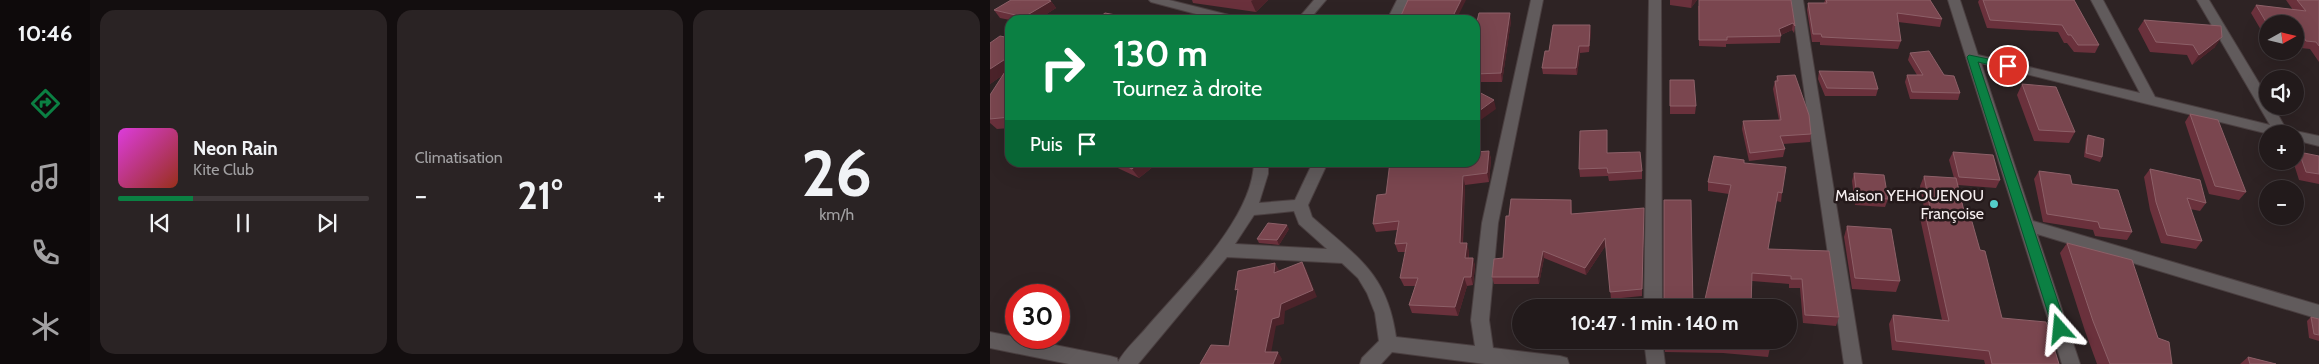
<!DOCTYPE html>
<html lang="fr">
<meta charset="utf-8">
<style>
:root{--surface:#221a1b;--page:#2a2324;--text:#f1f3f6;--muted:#a2a1a3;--line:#3f383a;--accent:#0b8043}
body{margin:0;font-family:Cabin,sans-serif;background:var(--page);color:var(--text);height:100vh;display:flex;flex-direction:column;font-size:19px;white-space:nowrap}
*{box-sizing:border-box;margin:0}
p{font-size:16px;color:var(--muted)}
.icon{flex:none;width:28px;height:28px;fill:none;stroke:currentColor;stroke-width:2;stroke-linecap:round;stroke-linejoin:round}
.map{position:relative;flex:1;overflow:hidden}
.sheet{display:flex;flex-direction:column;gap:10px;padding:10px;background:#130e0f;width:900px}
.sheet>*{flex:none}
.guide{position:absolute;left:15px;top:15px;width:475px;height:152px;border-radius:15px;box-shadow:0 5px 20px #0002,0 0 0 1px var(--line);background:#0b8043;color:#fff;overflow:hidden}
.needle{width:32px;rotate:82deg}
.fabs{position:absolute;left:1269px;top:15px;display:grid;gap:10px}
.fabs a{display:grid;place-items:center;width:45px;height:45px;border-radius:50%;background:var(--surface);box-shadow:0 5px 20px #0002,0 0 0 1px var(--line);font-size:25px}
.speed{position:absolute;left:15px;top:284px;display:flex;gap:10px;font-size:25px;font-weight:700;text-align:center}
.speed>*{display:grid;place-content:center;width:65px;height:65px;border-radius:50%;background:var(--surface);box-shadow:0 5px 20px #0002,0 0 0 1px var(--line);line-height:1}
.speed .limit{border:8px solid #d22;background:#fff;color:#111}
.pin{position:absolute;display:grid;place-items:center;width:42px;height:42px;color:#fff;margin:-21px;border:2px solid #fff;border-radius:50%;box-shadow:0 1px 5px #0007}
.me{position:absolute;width:55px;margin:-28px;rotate:342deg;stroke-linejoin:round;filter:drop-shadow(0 0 4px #0008)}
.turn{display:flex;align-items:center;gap:18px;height:105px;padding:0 25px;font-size:22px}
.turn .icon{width:65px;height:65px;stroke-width:2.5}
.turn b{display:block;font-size:35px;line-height:42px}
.then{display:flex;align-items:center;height:48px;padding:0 25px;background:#0003;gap:10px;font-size:19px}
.big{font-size:38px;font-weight:700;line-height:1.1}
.sheet .tile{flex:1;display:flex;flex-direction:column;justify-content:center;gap:8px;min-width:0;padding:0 18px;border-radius:15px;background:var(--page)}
.sheet .dial{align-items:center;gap:0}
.dial b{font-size:65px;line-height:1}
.song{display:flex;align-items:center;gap:15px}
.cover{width:60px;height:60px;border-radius:8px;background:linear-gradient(135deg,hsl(300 70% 55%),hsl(10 70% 35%))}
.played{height:5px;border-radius:2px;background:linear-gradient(90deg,var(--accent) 30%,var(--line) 30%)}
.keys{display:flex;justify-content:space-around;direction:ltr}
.heat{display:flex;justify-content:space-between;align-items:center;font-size:28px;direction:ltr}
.sheet .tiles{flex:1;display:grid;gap:10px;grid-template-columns:repeat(3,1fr)}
.trip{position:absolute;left:522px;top:299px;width:285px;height:50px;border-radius:25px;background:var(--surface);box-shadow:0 5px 20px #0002,0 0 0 1px var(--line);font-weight:700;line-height:50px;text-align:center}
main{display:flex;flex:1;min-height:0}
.tab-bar{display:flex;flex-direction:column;width:90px;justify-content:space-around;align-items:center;background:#0e0a0b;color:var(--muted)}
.tab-bar .icon{width:35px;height:35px}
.tab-bar .selected{color:var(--accent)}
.tab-bar b{font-size:22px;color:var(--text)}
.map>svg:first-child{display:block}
</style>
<main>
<nav class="tab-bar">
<b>10:46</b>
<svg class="icon selected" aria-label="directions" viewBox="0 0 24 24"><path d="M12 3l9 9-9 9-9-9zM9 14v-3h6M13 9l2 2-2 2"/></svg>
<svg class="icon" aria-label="music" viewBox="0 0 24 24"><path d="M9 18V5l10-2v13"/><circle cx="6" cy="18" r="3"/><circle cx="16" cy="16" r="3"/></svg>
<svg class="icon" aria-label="phone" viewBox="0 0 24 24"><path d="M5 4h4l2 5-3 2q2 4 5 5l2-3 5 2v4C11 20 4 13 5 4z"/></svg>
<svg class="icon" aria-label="climate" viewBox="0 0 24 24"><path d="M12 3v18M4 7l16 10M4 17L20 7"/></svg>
</nav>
<section class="sheet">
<div class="tiles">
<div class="tile">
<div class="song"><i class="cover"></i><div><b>Neon Rain</b><p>Kite Club</p></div></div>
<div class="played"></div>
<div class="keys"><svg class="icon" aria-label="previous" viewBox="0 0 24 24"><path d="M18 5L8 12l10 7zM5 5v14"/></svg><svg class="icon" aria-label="pause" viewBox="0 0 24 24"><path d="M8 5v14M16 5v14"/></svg><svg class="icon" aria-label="next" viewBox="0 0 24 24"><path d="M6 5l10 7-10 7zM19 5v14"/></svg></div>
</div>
<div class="tile"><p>Climatisation</p>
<div class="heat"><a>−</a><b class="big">21°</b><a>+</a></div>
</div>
<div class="tile dial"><b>26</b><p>km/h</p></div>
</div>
</section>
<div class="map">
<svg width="1329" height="364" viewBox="0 0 1329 364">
<rect width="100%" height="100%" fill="#2e2324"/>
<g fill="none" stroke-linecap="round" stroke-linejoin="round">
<defs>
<path id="minor" d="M159 0H179L247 17 249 20H229L161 2Z
M324 0H336L319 20H307Z
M407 0H419L409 20H397Z
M541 0H553L508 223 499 320 503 348 570 356 577 358 579 364H495L402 352 391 364H370L372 358 389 341 385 313 377 293 368 278 352 263 237 257 148 364H79L0 348V332L120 356 127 358 128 362C135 349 148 338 157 327 193 285 263 219 264 162H278V174L269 203 305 200 323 162H338L318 205 322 217C367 257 397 273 406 337L485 346 481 320 492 223ZM304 211 309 224 337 249 245 244 264 215Z
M659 0H671L672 308H654Z
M801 0H813L872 364H854Z
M958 0H970L988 55 1150 93 1101 0H1113L1165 97 1280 125 1207 0H1219L1278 98V106H1283L1296 129 1329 136V146L1305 140V134H1279L991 63 1043 221 1329 305V319L1047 234 1090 364H1072Z
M654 340H672L675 364H657Z"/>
</defs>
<use href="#minor" stroke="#4a3f40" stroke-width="2"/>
<use href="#minor" fill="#615b5c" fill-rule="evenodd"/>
</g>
<path fill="#6a313c" d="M202 0H278L266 12 203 3Z
M680 0H707L701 8 680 5Z
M801 0 805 26 804 33 802 30 791 35 790 43 736 44V47L709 46 708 6Z
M835 0H940L952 19 950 27 908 22 911 41 908 49 830 45V42H822L817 10 818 3H834Z
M989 0H1084L1109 45 1105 53 1084 52 1077 43H1074L1068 32 997 28 988 2Z
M1296 0H1329V62L1320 49 1311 48 1305 40V24H1278V30H1271L1261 13 1266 5 1303 10Z
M61 1 66 8 47 20H20L10 18 4 10Z
M1154 20 1225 47 1202 65 1197 55 1160 52 1148 29Z
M521 21 512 82H485V30Z
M601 31 599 52 590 53 587 75 553 74 552 68 559 51Z
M20 38V128L7 129 0 123V95L13 75 0 84V43Z
M920 53 954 75 970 93 968 100 920 99 915 82 917 75H927L918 60Z
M829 71 888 89 886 96H835L828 79Z
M787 76 821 134 820 142 793 144 795 149 793 157 759 161 752 129 753 121 789 120 783 89 785 81H786Z
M680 80 706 106 705 114H680Z
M1032 84 1085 132 1079 143 1044 141 1027 95Z
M1200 114 1256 192 1249 200 1219 194 1195 122Z
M1098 135 1112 157 1110 162 1094 157 1096 139Z
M499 151 501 159 499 182 475 185 473 243 479 251V258H483L485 266 483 285 477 286 468 316 422 313 419 305 425 286H414L410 278 416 252H408L405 244 407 230 386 232 383 224 396 194Z
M963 152 1010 180 1006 188 968 185 974 211 990 250 1012 318 1069 364H995L994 360 902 350 899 324 903 315 952 320 930 218 934 208 930 186 934 176 964 178 959 160Z
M1309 152 1329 156V184L1309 180 1303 161H1305V156Z
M617 153 652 171V179L619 181 618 176 590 177 589 169Z
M115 162H169L149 178Z
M754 163 792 193 791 202 786 201 778 249 839 251 849 317 846 326 813 323 810 288H799V284L762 281 739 194 718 191V182Z
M1160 169 1216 203 1210 211 1200 209 1212 241 1206 249 1171 243 1160 210 1154 177Z
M1049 171 1082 184 1142 232 1137 240 1105 236 1103 230 1053 222 1044 179Z
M864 173 898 199 895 207 865 205 862 181Z
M581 200 582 214 654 208 652 296 621 299 616 245 596 275 554 258 549 284H504L502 277 513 258 519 216Z
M857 226 910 281 906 292 862 289 854 237Z
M299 229 289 245 269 243 267 239Z
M1077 243 1168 338 1182 364H1107L1095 331 1070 253Z
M1321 317 1329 319V341L1319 338 1317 321Z
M674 340H780V348L778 357 733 353 675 352Z
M1258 357 1286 364H1250Z"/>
<path fill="#4c232a" d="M263 0H278L266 12 261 1Z
M471 0H476L466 20H461Z
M702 0H707L701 8 702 1Z
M61 1 66 8 47 20H36L34 17Z
M520 13 521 21 512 82 511 73Z
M803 23 802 30 788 36 789 29Z
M600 25 601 31 599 52V46Z
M1232 37 1225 47 1202 65 1209 55Z
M589 46 590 53 587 75 586 68Z
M20 56V70L0 84V69Z
M504 100 506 109 485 124V114Z
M499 151 501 159 499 182 497 173Z
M150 162H169L149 178 142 169Z
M473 176 475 185 472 252 470 243Z
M297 225 299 229 289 245 287 240Z
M615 238 616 245 596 275 595 268Z
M477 243 479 251 478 266 475 258Z
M553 251 554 258 549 284 548 277Z
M483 258 485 266 483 285 481 277Z
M312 262 316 269 327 297 295 311 294 324 286 326 280 359 275 352 282 319 291 304Z
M285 263 289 270V280L284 273Z
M474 277 477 286 468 316 465 307Z
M288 352 292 359 290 364H283Z"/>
<path fill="#7a464f" stroke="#8d6068" d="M21 0H58L61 1 34 17 4 10Z
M418 0H471L461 20H409Z
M709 0H801L805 26 803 23 789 29 791 36 737 37V40H709Z
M836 0H940L952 19 907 13 911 41 832 37 831 34H823L818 3H837Z
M993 0H1084L1109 45H1088L1081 35H1078L1072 25 1000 20Z
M1307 0H1329V46L1326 42 1316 41 1306 26H1305V24H1290L1276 22 1266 5 1316 11Z
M115 13 142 18 139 20H106Z
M489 13H520L511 73 485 74V30Z
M1154 20 1231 26 1232 37 1209 55 1203 45 1166 42Z
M563 25H600L599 46H589L586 68H552L555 51H559Z
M10 36 20 38V56L0 69V43Z
M939 51 954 75 964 76 970 93 922 92 917 75H933L920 53Z
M20 64V117L0 119V95Z
M829 71 883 72 888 89 837 88Z
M805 75 819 115 821 134 790 136 795 149 760 153 753 121 791 120 785 81H788L787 76Z
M680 80H704L706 106H680Z
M1032 84 1066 87 1085 132 1049 130Z
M485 90 504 100 485 114Z
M1200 114 1228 120 1256 192 1225 186Z
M617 130V153L650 152 652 171 618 173 617 168 589 169 590 131Z
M1098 135 1114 139 1112 157 1096 153Z
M499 151 497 173 473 176 470 243H477L475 258H483L481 277H474L465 307 419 305 428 278H410L417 243 405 244 409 221 383 224 387 195 396 194 400 162H485V152Z
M963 152 1003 155 1010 180 969 177Z
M1309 152 1329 156V174L1316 172Z
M724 156 754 160V163L796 167 792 193 788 192 778 249 839 251 849 317 815 315 812 279H801V276L762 273 761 308H713L741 185 718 182Z
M128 162H150L142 169Z
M1160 169 1210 180 1216 203 1197 198 1212 241 1177 235 1166 202Z
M1049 171 1080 175 1082 184 1128 190 1142 232 1110 228 1108 222 1057 214Z
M864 173 894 175 898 199 867 197Z
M934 176 966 178 974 211H979L990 250 995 251 1012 318 1056 322 1069 364H1002L999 351 906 341 903 315 959 321 934 208H940Z
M521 199 581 200V214L654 208 652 289 620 292 615 238 595 268 553 251 548 277H502L504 259 513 258 516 216H519Z
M674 200H701L703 308H671V301L674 299Z
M278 223 297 225 287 240 267 239Z
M857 226 901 229 910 281 865 278Z
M1077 243 1142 260 1168 338 1179 342 1182 364H1120L1103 321Z
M312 262 323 290 291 304 289 317 282 319 275 352H288L283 364H210L221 345 239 346 248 289 245 290 248 271 285 263 284 273Z
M1321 317 1329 319V335L1324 334Z
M675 340H780V348L734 344 676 343Z
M1258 357 1286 364H1260Z"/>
<path fill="#0b8043" stroke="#07532c" d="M979 55 1018 63 1023 66 1018 69 988 62 1077 329 1075 333 1070 335 1065 333 1063 329 977 57Z"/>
<circle fill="#53cdc9" stroke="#24191a" stroke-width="2" cx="1004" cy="204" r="5"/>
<g text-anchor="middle" stroke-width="5" stroke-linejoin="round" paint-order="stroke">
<g font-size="16" fill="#f6eeef" stroke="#24191a" text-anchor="end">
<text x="994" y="201">Maison YEHOUENOU<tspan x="994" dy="18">Françoise</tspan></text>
</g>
</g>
</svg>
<div class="fabs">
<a><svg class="needle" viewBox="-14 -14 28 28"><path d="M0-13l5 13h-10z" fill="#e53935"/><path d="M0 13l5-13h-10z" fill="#a2a1a3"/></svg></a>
<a><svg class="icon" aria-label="sound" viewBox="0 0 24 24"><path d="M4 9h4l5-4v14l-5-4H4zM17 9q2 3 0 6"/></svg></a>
<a>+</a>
<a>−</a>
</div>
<div class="speed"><div class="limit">30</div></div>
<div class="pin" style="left:1018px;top:66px;background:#d93025"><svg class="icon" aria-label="arrive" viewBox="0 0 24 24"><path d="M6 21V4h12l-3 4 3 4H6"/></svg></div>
<svg class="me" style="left:1070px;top:329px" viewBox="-20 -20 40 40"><path d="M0-17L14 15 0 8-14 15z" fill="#0b8043" stroke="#fff" stroke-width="4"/></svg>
<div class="trip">10:47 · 1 min · 140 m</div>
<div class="guide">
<div class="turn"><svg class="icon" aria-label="right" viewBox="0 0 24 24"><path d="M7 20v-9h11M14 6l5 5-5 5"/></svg><div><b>130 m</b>Tournez à droite</div></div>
<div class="then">Puis<svg class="icon" aria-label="arrive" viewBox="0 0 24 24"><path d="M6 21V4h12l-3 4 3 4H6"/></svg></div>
</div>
</div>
</main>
